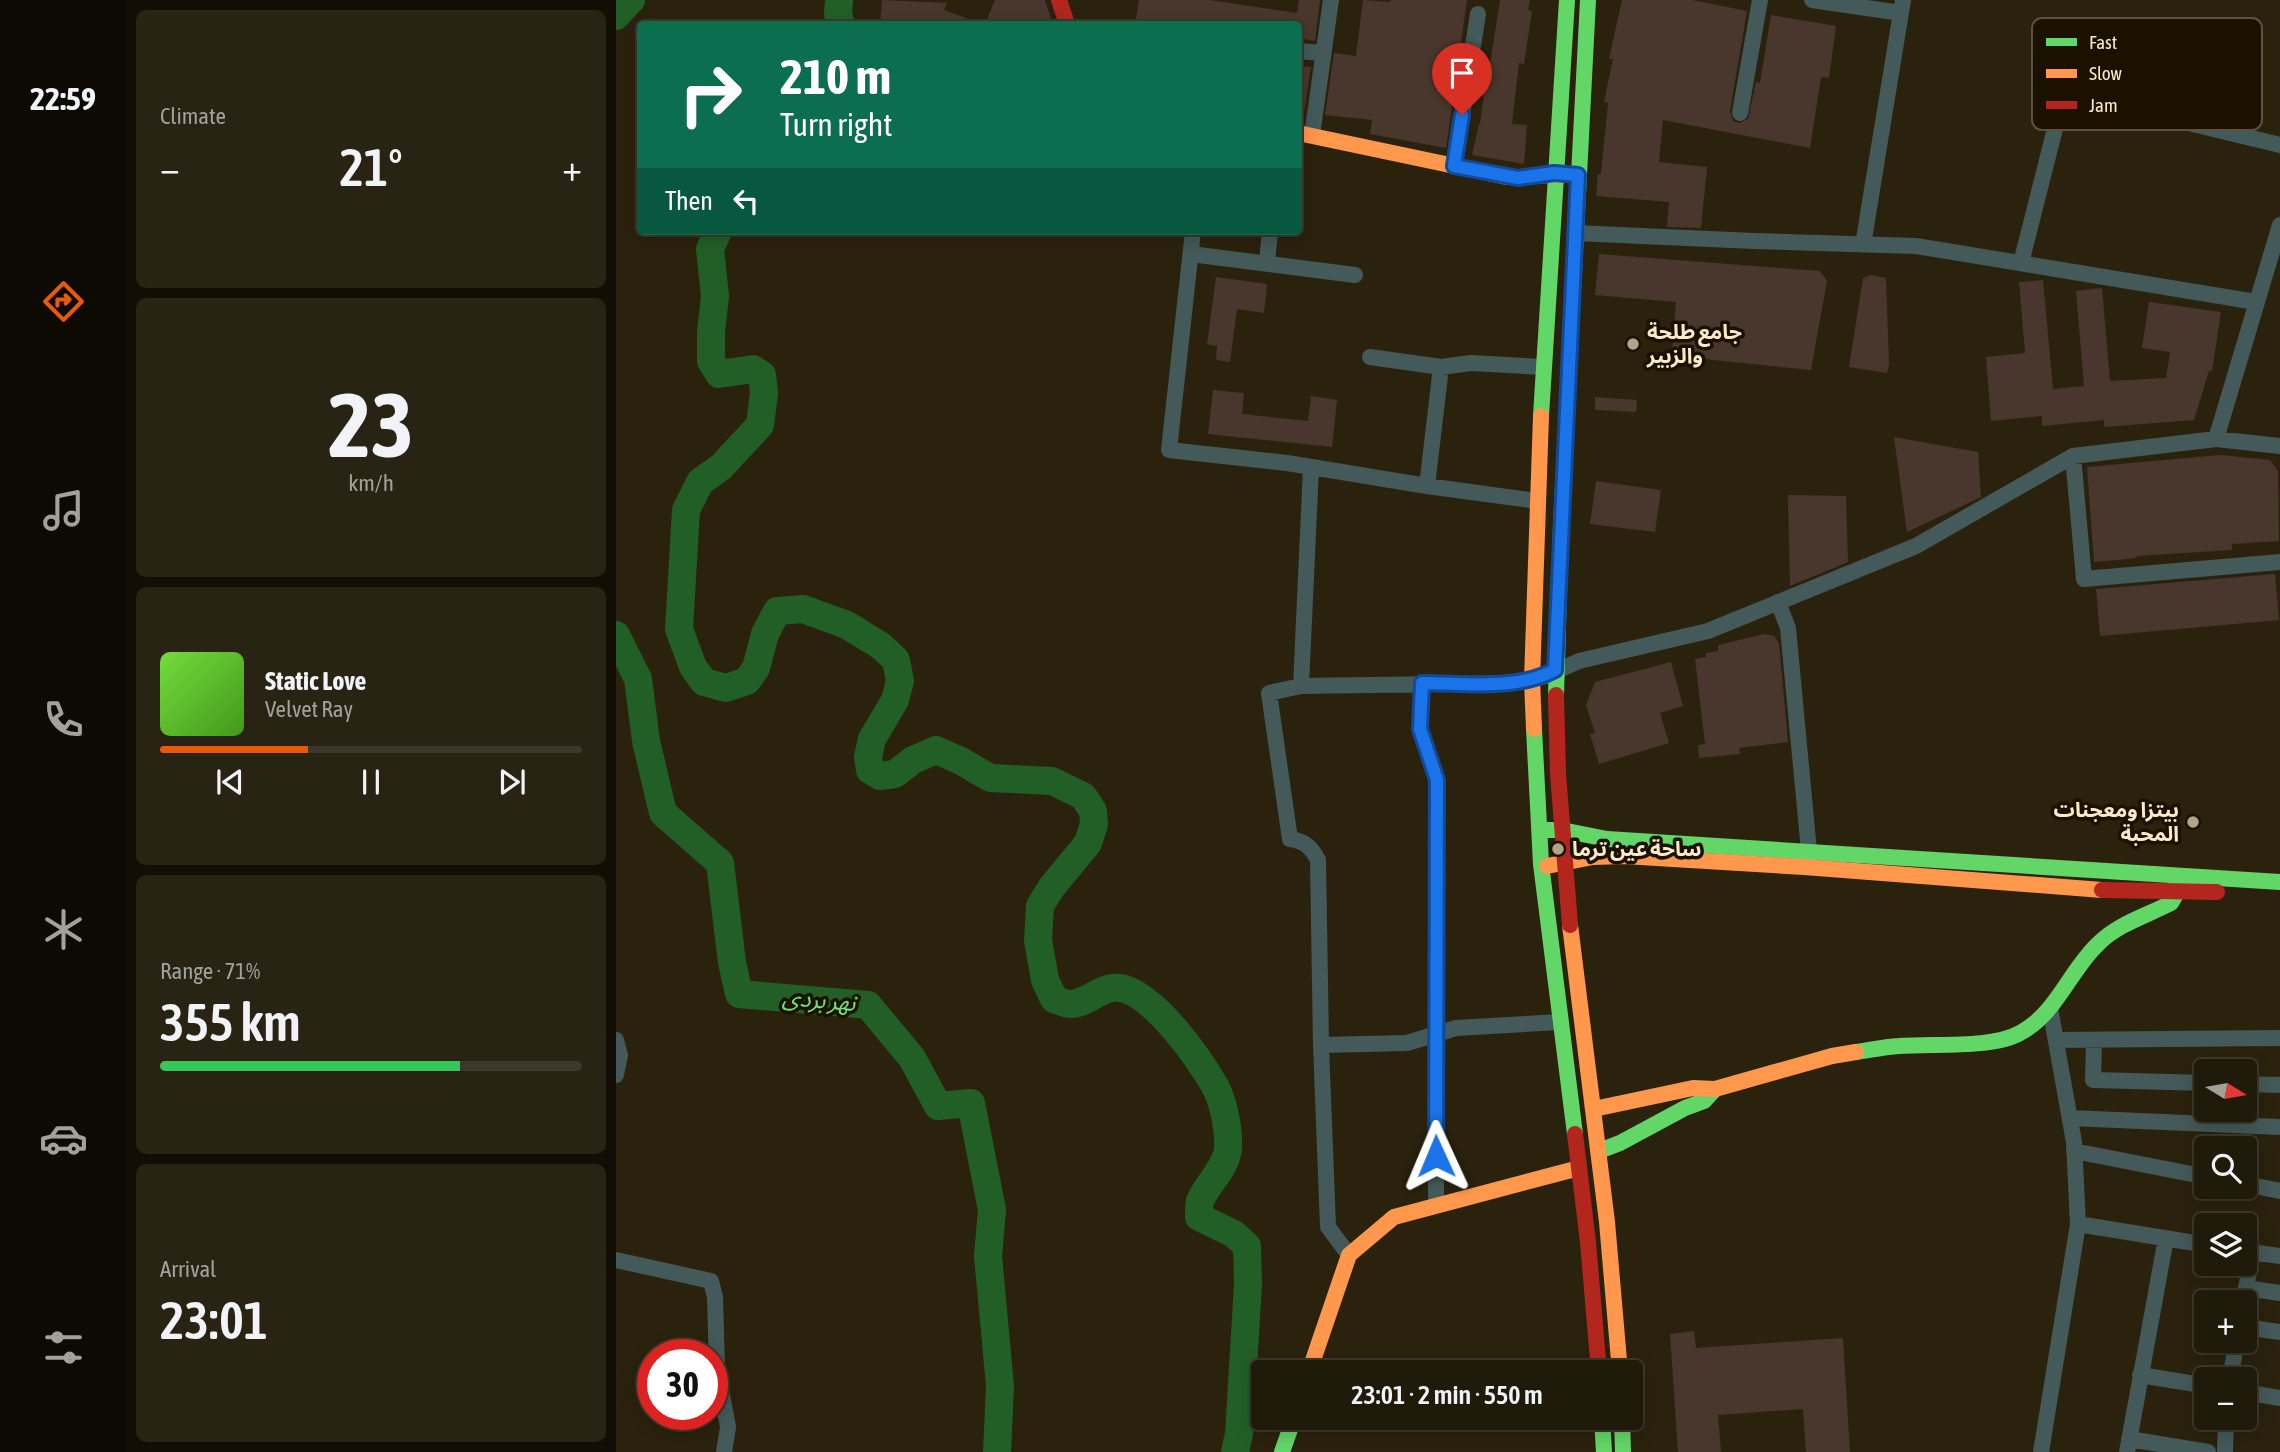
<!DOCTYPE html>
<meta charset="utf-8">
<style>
:root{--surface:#201a0a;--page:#282313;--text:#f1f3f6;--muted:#a2a19c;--line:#3d382b;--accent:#ea580c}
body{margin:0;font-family:"Asap Condensed","Noto Sans Arabic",sans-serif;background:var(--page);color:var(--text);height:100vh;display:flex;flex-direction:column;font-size:26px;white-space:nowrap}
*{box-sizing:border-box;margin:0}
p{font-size:23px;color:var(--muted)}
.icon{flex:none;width:38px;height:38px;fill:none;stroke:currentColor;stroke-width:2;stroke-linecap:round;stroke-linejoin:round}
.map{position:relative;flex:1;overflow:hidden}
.side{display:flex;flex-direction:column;gap:10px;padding:10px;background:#120e06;width:490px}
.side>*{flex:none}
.hud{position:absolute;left:21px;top:21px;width:665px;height:214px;border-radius:7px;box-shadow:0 4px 18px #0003,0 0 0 2px var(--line);background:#0b6e4f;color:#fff;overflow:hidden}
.needle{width:46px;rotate:101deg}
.fabs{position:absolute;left:1578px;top:1059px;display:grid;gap:14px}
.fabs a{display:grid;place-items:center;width:63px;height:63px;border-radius:7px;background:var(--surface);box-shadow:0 4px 18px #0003,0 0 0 2px var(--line);font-size:35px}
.speed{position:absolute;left:21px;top:1339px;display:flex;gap:14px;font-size:35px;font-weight:700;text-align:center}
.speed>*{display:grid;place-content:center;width:91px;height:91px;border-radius:50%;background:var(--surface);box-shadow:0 4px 18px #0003,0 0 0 2px var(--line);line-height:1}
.speed .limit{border:10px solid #d22;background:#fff;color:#111}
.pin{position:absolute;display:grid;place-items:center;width:60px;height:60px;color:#fff;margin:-72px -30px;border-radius:50% 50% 50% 0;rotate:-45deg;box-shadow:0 0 7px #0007}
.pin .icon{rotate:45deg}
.me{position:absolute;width:77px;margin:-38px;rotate:359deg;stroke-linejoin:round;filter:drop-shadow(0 0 5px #0008)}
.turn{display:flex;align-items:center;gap:24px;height:147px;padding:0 28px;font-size:32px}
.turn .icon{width:91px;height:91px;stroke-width:2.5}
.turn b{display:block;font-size:49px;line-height:60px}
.then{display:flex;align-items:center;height:66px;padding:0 28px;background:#0003;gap:14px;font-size:26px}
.big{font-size:52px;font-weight:600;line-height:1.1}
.side .widget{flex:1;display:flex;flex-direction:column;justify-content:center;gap:10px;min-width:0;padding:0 24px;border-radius:10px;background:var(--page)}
.side .dial{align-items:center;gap:0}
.dial b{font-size:91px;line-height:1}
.song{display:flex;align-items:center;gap:21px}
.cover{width:84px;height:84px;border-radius:10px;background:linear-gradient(135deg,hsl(100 70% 55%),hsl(100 70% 35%))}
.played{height:7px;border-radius:4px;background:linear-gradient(90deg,var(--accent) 35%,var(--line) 35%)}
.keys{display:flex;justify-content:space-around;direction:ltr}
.heat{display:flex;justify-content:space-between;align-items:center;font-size:38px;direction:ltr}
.charge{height:10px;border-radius:5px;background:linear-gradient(90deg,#34c759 71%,var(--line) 0)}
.trip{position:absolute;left:635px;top:1360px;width:392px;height:70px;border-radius:7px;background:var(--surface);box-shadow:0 4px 18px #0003,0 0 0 2px var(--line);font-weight:600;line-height:70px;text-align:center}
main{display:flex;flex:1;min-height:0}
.tabs{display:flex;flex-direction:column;width:126px;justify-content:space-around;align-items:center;background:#0d0a04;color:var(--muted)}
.tabs .icon{width:49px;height:49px}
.tabs .on{color:var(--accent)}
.tabs b{font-size:32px;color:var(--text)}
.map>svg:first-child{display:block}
</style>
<main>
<nav class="tabs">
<b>22:59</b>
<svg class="icon on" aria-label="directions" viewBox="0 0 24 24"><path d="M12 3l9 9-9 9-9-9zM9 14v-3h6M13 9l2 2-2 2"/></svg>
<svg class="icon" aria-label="music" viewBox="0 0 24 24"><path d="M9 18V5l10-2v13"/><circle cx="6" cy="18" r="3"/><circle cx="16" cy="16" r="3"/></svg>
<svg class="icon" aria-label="phone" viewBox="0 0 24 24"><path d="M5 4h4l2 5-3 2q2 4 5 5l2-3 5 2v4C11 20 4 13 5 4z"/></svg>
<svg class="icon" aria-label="climate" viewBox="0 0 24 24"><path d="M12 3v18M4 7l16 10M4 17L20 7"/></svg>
<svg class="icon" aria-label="car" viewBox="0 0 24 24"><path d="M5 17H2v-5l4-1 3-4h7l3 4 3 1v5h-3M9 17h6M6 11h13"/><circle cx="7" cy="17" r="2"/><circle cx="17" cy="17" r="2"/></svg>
<svg class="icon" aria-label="filters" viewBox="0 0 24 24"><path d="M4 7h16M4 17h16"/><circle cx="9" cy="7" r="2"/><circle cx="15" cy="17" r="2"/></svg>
</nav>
<section class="side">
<div class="widget"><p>Climate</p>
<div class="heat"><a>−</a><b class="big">21°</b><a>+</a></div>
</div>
<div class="widget dial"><b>23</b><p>km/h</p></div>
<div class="widget">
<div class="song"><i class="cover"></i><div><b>Static Love</b><p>Velvet Ray</p></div></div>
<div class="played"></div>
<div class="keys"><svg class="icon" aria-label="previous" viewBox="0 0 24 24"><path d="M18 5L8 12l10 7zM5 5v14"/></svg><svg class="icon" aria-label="pause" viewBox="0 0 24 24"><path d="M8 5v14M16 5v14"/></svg><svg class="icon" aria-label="next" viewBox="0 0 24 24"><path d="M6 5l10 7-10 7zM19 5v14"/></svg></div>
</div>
<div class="widget"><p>Range · 71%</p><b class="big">355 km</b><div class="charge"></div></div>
<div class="widget"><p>Arrival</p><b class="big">23:01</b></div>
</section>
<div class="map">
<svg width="1664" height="1452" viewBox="0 0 1664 1452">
<rect width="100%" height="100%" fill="#2b220d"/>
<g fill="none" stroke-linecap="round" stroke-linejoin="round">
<path stroke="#225f26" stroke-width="28" d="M223 0 222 14 225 24
M0 16 15 0
M102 231 94 249 99 296 95 332V361L103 374 137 369 146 375 148 393 144 425 105 467 84 482 70 510 63 629 77 667 88 682 110 688 131 681 140 668 149 634 161 611 187 609 231 625 265 646 280 660 284 681 279 700 256 739 252 757 254 770 264 776 279 774 297 760 320 750 345 761 374 778 436 781 467 796 477 811 478 824 472 843 435 888 424 906 422 940 429 980 438 999C443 1001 449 1004 454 1004 474 1004 487 982 509 989 542 1000 582 1057 599 1086 608 1103 613 1130 612 1149 610 1168 591 1184 584 1201 583 1206 583 1212 583 1217L618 1234 631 1246 632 1284 623 1434 619 1452
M0 635 22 679 30 741 47 813 104 863 116 962 123 994 252 1005 296 1058 322 1106 355 1103 376 1210 372 1256 384 1386 381 1452"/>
</g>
<path fill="#49372d" d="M266 0 331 3 328 10 364 23 363 24H264Z
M379 0H429L436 22 427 24H369Z
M523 0H594L681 13 683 0H704L699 41 682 38V24H557L520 19Z
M747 0 774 2 775 0H851L830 148 754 134 756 120 709 115 718 53 740 56Z
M884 0H914L912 10 916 11 908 64 903 63 896 124 911 125 908 164 856 155 863 124H864L871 70H873Z
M1006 0H1076L1131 11 1114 111 1117 121 1123 123 1132 119 1140 82 1144 83 1155 15 1220 26 1213 78 1205 77 1194 148 1047 120 1043 162 1091 167 1085 228 1051 227 1053 202 980 196 982 174H985L992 103 988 102 997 59H993Z
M682 66 695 67 688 113 682 112Z
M983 254 1204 271 1211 281 1195 370 1097 360 1056 352 1060 302 979 295Z
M1255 275 1270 278 1273 364 1271 373 1233 367 1247 278Z
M600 277 651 284 648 313 621 309 614 362 600 360 601 346 591 344Z
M1427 280 1437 389 1468 386 1460 291 1486 288 1494 381 1550 378 1554 352 1526 348 1533 302 1605 312 1596 371H1593L1578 420 1488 427V420L1426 426V416L1375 421 1370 357 1409 353 1403 282Z
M597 390 628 393 626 414 692 421 695 396 721 400 716 447 592 434Z
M979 397 1021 400 1020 412 979 410Z
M1278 437 1362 452 1365 497 1291 532Z
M1604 455 1654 460 1662 471 1663 541 1616 544V550L1520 556 1521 558 1478 562 1471 467Z
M980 481 1045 490 1039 532 974 524Z
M1172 495 1230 496 1232 562 1174 586Z
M1659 574 1663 620 1484 636 1480 589Z
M1149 634 1158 636 1163 643 1172 742 1123 748 1124 754 1083 758 1082 745 1089 744 1079 659 1090 657V653L1102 651V645Z
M1055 662 1067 706 1044 713 1053 743 983 764 974 734 979 733 970 705 979 682Z
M1078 1331 1080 1348 1227 1338 1234 1452H1190L1187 1409 1102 1415 1105 1452H1062L1054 1334Z"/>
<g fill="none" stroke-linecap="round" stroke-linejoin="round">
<path stroke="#445959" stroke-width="16" d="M1196 0 1285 13
M682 51 707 53
M1124 113 1144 0
M696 135 715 0
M838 166 862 14
M577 231 553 450 671 463 811 486 921 501
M959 233 1138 241 1300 246 1640 302
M1247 245 1287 0
M575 254 739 275
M651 262 654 231
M1405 263 1448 93 1664 145
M754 357 825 367 855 363 927 367
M1600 439 1664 225
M1457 456 1468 579 1664 562
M811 486 825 367
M1162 602 1172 628 1193 851
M806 683 804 728 821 781 820 1205
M685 686 695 467
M0 1040 4 1055 0 1075
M1440 1040 1664 1038
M1478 1040 1477 1080 1591 1083
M705 1045 791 1043 840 1028 944 1022
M1629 1084 1664 1085
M1454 1118 1664 1127
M1458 1151 1591 1177
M1629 1184 1664 1191
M1462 1224 1591 1245
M1629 1251 1664 1256
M733 1255 712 1227 705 1045 702 860C695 847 689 841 674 839L653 693 685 686 895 683 927 677 963 661 1092 631 1300 546 1457 456 1600 439 1664 446
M0 1260 95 1281 99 1297 101 1368 112 1427 108 1452
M1630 1288 1664 1293
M1628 1302 1636 1252
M1629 1327 1664 1332
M1524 1375 1591 1386
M1614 1379 1621 1340
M1629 1392 1664 1398
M1513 1439 1592 1452
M1425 1452 1462 1224 1458 1142 1434 1008
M1511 1452 1550 1238
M1609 1452 1610 1418"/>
<path stroke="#63d668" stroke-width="16" d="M925 416 951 0
M940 695 945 525 972 0
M918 729 925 864 959 1134
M931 830H946L991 839 1664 882
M1240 1052C1254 1050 1268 1047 1283 1046 1316 1043 1376 1049 1404 1033 1440 1014 1453 972 1481 945 1501 924 1530 916 1555 903L1559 896 1560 884
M983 1151 1004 1143 1069 1108 1088 1101 1099 1089
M986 1418 988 1452
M1006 1418 1007 1452
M666 1452 678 1418"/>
<path stroke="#ff974d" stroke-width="16" d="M682 133 891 177C914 178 935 173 958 175
M918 729 916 680 925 416
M931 866 977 857 1008 856 1188 867 1486 890
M954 925 991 1222 1004 1372
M978 1109 1077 1088 1099 1089 1216 1056 1240 1052
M693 1372 733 1255 778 1217 963 1168"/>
<path stroke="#b3261e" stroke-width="16" d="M443 0 451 24
M940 695 942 774 954 925
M1486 890 1601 892
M959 1134 972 1242 983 1372"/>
</g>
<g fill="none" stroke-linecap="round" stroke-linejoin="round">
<defs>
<path id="route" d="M820 1156 821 780 804 729 806 683C849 683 899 691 939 670L962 175 938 173 902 178 838 166 846 115"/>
</defs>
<use href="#route" stroke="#114b97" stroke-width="18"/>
<use href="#route" stroke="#1a73e8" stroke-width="12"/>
</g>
<g fill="#b2a486" stroke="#1b1100" stroke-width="2.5">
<circle cx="1017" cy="344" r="7"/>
<circle cx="1577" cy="822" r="7"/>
<circle cx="942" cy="849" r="7"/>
</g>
<g text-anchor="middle" stroke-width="7" stroke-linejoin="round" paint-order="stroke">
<g font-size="21" font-weight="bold" fill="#fbeac7" stroke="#1b1100" text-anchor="start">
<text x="1031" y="339">جامع طلحة<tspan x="1031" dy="24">والزبير</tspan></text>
<text x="1563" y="817" text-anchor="end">بيتزا ومعجنات<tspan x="1563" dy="24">المحبة</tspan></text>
<text x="956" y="856">ساحة عين ترما</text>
</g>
<g font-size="23" font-style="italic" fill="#72e179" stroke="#1b1100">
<text transform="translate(203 1000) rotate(5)" y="8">نهر بردى</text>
</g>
</g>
<rect x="1416" y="18" width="230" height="112" rx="10" fill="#1b1100" stroke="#5e523c" stroke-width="2"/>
<rect x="1430" y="38" width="31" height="8" fill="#63d668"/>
<rect x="1430" y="69" width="31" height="9" fill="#ff974d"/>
<rect x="1430" y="101" width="31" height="8" fill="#b3261e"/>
<g font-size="19" fill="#fbeac7">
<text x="1473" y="49">Fast</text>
<text x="1473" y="80">Slow</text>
<text x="1473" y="112">Jam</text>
</g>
</svg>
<div class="fabs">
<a><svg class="needle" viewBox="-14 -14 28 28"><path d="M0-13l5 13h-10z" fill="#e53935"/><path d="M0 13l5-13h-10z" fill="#a2a19c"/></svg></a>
<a><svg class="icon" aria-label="search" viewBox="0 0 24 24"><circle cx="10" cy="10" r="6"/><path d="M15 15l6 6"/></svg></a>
<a><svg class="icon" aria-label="layers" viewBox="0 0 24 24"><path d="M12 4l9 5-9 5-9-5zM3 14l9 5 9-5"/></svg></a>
<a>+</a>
<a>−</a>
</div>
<div class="speed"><div class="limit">30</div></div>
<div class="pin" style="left:846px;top:115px;background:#d93025"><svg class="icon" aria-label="arrive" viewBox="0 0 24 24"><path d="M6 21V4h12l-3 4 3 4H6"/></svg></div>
<svg class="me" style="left:820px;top:1156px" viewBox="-20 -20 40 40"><path d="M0-17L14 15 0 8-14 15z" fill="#1a73e8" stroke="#fff" stroke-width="4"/></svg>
<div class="trip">23:01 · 2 min · 550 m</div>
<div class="hud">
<div class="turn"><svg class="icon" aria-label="right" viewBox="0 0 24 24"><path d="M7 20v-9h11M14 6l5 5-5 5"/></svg><div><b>210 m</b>Turn right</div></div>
<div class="then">Then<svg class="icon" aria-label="left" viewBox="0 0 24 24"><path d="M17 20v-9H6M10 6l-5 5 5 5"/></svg></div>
</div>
</div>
</main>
